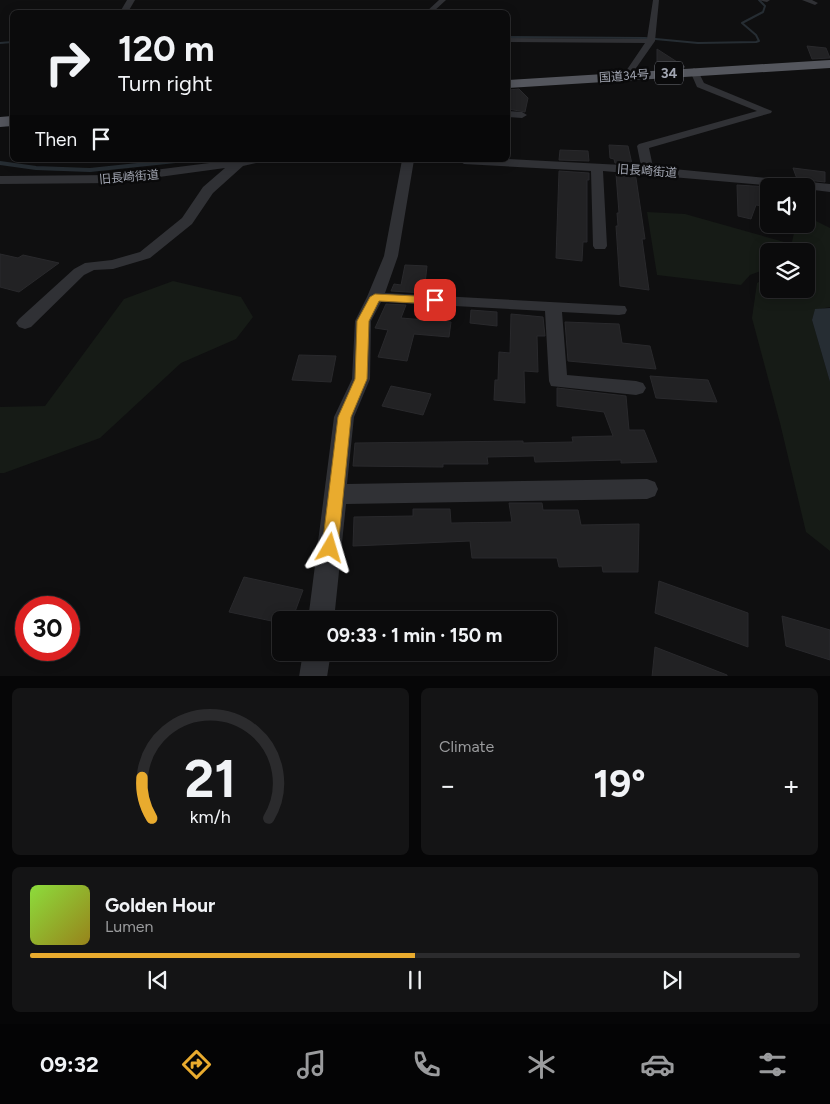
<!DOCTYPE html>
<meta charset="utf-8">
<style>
:root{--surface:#0b0b0c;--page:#141415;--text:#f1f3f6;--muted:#9a9b9d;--line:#2b2b2d;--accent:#e9ab2e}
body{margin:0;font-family:Figtree,"Noto Sans JP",sans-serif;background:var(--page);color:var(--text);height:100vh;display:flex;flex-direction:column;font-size:19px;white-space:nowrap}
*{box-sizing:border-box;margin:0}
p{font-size:16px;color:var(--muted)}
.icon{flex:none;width:28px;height:28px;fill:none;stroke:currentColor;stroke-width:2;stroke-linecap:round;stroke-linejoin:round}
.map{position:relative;height:676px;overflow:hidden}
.side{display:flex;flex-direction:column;gap:12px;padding:12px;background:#060607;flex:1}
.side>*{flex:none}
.top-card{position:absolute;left:10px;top:10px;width:500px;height:152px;border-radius:8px;box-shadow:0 2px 12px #0003,0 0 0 1px var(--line);background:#0b0b0c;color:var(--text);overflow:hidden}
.fabs{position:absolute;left:760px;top:178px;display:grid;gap:10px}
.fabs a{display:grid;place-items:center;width:55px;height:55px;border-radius:8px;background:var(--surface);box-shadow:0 2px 12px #0003,0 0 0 1px var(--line);font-size:25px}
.speed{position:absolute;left:15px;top:596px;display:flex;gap:10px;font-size:25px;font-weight:700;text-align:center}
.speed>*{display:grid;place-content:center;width:65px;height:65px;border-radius:50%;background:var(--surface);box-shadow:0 2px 12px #0003,0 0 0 1px var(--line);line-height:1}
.speed .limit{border:8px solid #d22;background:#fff;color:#111}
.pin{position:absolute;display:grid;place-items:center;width:42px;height:42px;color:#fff;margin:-21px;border-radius:10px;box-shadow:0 2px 8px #0006}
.me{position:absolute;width:55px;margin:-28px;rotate:7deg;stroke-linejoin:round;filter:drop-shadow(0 0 4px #0008)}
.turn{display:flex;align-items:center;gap:18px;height:105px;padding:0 25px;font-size:22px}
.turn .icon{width:65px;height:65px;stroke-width:2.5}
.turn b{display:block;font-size:35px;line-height:42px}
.then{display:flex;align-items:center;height:48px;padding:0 25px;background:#0003;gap:10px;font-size:19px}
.big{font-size:38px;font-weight:700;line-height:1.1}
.side .widget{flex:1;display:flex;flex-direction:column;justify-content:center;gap:8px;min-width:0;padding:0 18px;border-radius:8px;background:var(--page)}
.side .dial{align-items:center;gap:0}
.dial svg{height:130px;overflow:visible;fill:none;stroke:var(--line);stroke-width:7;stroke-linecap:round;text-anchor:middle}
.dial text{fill:var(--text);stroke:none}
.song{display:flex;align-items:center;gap:15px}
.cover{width:60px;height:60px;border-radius:8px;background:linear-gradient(135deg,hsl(90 70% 55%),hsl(50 70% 35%))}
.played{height:5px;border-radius:2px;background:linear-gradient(90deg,var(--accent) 50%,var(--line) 50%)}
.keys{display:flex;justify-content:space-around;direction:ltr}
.heat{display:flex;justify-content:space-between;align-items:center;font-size:28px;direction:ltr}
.side .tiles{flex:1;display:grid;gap:12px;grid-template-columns:1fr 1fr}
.widget:last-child{grid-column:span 2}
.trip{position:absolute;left:272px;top:611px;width:285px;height:50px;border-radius:8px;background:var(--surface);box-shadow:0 2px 12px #0003,0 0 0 1px var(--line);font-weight:700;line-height:50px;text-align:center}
.tabs{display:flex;height:80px;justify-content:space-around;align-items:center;background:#040405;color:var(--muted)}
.tabs .icon{width:35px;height:35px}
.tabs .selected{color:var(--accent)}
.tabs b{font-size:22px;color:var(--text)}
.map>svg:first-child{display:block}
</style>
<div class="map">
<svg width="830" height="677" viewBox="0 0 830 677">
<rect width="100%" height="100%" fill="#0f0f10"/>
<path fill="#161b16" d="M647 212 685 214 784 242 783 251H769V268L750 275 741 285 657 275Z
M814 220 830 228V307L815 310 812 320 830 382V551L806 532 780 423 752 318 757 283 769 276V289H806V251H790L796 224H806V221Z
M173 281 241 297 253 317 236 339 181 363 100 438 4 473H0V407L45 406 124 299Z"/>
<path fill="#262d33" d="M830 308V382L812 320 815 309Z"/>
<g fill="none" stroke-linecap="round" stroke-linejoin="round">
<path stroke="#262d33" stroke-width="2" d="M508 37 645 38 698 43 756 42 759 41 756 35 742 23 763 12 765 6 759 0
M0 43 12 42"/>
<path stroke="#262d33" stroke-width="4" d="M0 163 36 168 90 170 185 160"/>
</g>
<path fill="#222224" stroke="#29292c" d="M807 46 826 48 830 58 812 59Z
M657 49 685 67 657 69Z
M519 89 528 98 525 112 508 109V90Z
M609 145 628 146 632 164 615 163 614 159 610 158Z
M560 150 588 151 589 161 559 160Z
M793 168 825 172V182L797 179Z
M559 171 589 173V180H587V242H583L582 261 556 258Z
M616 174 635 176 636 178 645 239H642L649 290 620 286 616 226H618L617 213H619Z
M737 185 769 187V207L756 205 751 219 738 216Z
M0 254 18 258 23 255 59 263 19 292 0 287Z
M405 265 427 266 424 293 391 291 394 284 401 285Z
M386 304 406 305 401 318 451 322 449 337 414 334 407 361 378 357 388 330 375 328Z
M471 310 497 312V326L470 323Z
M511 314 543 317 545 336H537L538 372 524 371 525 403 494 400 495 380H498L499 352 510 353Z
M565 322 619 324 622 343 650 346 656 369 568 361Z
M299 355 336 356 331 382 292 380Z
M650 376 708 380 717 402 656 398Z
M391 386 431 394 423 415 382 406Z
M557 388 626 396 629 430H644L657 462 621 463V460L535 462 534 456 487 457 488 464H443V467L353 466 355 443 523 441V443L573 442 572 437 613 436 604 412 557 406Z
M509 503H542L543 510H578L581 525 639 524 638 572H603L602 566 559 567 557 558H472L470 541 353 546 354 517 413 516V509H450L451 523 512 522Z
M244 577 303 590 292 620H281V623L229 612Z
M659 581 748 613V647L655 613Z
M782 616 830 630V660L786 646Z
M655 647 727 675V677H652Z"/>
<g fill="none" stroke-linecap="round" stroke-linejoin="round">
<path fill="#303135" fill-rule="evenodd" d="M439 0H446L433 12H426Z
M653 0H659L655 41 634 71 637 75 635 77H629L626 71 645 43 508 42V38L647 39Z
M758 0H770L767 2Z
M802 0H812L818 3 815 5Z
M694 68 698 71 704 83 772 111 771 113 649 148 653 167 830 184V192L806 189V186H774L603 171 607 246 605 249H595L593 246 591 171 464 164 458 160 508 159 641 166 637 146 639 144 757 111 697 87 690 71Z
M508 111 522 112 527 115 522 118 508 117Z
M233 160H262L260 162 243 166 213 193 192 224 150 258 113 269 94 270 84 275 31 327 25 329 19 327 16 323 19 319 74 269 85 263 112 260 140 252 182 218 203 187 225 168 115 183 0 184V176L115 175Z
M402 160H414L398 256 385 293 625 306 627 310 625 314 619 315 562 312 567 375 636 381 643 383 646 388 643 393 636 395 551 386 549 381 545 311 381 302 371 321 370 379 354 417 347 484 647 479 655 482 658 489 655 496 647 499 346 504 334 620H308L334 417 352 379 355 321 367 297 384 256Z
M303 652H331L327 677H299Z"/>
<path fill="#303135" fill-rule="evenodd" d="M127 0H135L128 12H120Z"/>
<path fill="#54565d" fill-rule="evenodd" d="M830 60V68L508 88V80Z
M12 116V126L0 127V117Z"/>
</g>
<path fill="#e9ab2e" stroke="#976f1e" d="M375 294 435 297 440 300 435 304 379 301 369 321 367 379 351 417 338 548 335 553 330 555 324 553 322 548 338 417 355 379 357 321 370 297Z"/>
<g text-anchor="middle" stroke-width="5" stroke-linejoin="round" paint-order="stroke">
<g font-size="12" fill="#a1a5b1" stroke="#0a0a0b">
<text transform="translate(624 76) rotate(-4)" y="4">国道34号</text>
<text transform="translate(647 171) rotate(4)" y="4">旧長崎街道</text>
<text transform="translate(129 177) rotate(-5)" y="4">旧長崎街道</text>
</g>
<rect fill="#0a0a0b" stroke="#74767f" stroke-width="1" x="655" y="61.5" width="28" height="23" rx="4"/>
<g font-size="14" font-weight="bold" fill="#a1a5b1">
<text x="669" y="78">34</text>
</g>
</g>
</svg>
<div class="fabs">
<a><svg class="icon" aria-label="sound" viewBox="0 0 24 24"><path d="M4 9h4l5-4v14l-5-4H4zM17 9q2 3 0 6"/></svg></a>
<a><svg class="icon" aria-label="layers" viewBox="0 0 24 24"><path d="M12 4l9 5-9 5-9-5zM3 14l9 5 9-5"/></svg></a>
</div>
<div class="speed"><div class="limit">30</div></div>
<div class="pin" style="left:435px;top:300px;background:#d93025"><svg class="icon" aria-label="arrive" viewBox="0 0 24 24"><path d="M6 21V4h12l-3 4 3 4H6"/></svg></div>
<svg class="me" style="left:330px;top:548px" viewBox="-20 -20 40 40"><path d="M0-17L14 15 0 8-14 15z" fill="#e9ab2e" stroke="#fff" stroke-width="4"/></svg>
<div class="trip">09:33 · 1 min · 150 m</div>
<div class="top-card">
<div class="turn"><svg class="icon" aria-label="right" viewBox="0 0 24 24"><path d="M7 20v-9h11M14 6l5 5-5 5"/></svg><div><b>120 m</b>Turn right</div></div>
<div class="then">Then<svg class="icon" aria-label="arrive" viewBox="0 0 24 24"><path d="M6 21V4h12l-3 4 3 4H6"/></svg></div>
</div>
</div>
<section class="side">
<div class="tiles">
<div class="widget dial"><svg viewBox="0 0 100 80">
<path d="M14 69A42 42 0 1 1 86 69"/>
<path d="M14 69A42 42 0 0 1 8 44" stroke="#e9ab2e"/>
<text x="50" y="56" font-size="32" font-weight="700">21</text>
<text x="50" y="72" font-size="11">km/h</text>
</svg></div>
<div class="widget"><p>Climate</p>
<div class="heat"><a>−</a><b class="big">19°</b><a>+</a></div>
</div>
<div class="widget">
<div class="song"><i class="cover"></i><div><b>Golden Hour</b><p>Lumen</p></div></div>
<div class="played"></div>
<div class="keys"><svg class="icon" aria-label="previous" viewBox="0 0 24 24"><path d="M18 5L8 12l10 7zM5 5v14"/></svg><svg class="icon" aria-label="pause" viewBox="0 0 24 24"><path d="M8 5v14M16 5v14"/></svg><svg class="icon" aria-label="next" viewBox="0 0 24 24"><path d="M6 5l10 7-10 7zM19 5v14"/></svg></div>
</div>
</div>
</section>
<nav class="tabs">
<b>09:32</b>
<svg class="icon selected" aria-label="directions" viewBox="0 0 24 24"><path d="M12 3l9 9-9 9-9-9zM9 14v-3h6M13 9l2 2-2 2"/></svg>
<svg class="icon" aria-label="music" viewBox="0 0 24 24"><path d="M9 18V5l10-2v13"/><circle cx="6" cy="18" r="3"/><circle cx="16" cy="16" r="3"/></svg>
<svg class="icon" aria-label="phone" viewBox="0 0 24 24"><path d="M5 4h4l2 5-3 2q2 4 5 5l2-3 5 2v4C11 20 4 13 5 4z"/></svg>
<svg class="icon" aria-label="climate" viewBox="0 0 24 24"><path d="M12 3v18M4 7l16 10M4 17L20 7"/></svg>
<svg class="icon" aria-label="car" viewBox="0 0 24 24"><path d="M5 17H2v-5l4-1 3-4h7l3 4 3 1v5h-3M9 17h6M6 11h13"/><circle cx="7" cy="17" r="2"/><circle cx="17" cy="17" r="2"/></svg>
<svg class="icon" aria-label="filters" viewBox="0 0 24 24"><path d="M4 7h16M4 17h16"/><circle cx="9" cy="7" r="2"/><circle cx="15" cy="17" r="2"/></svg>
</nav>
